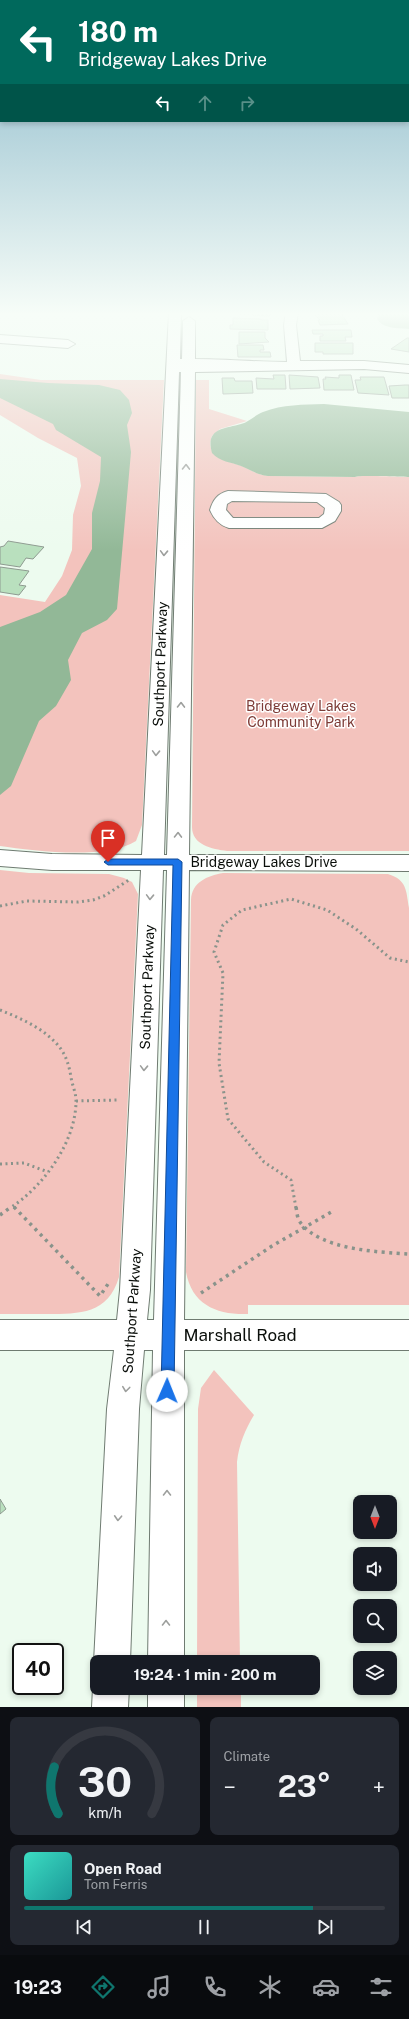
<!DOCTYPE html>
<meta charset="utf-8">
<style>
:root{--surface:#171b24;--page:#242831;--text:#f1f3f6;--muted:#9ea1a6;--line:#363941;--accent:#0f766e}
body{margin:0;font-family:"Public Sans",sans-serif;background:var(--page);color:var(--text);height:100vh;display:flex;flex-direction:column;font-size:15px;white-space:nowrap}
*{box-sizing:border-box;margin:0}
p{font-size:13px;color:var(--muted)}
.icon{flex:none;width:22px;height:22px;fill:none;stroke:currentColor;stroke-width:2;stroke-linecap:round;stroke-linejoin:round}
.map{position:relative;height:1707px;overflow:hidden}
.details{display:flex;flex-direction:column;gap:10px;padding:10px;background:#0d0f14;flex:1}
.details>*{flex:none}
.top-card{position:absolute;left:0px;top:0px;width:409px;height:122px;box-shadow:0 2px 6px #0003;background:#00695c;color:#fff;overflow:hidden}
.needle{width:26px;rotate:180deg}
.controls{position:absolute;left:353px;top:1495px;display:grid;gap:8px}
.controls a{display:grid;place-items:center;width:44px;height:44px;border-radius:8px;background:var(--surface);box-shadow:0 2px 6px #0003;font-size:20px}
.speed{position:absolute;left:12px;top:1643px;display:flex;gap:8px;font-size:20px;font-weight:700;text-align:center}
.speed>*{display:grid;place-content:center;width:52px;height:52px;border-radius:50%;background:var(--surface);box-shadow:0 2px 6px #0003;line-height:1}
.speed .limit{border:2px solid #111;border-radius:6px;background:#fff;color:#111}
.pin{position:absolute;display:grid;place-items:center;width:34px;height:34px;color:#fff;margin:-41px -17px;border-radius:50% 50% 50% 0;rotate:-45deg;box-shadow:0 0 4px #0007}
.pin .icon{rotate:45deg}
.me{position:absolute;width:44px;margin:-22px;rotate:1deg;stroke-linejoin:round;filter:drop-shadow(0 0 3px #0008)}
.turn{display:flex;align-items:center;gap:14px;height:84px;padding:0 12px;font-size:18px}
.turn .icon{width:52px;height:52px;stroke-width:2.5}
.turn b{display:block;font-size:28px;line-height:34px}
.lanes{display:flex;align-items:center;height:38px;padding:0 12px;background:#0003;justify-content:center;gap:20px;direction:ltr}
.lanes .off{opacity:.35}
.big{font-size:30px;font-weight:700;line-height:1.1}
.details .tile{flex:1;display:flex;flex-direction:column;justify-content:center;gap:6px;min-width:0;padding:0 14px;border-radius:8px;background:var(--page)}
.details .dial{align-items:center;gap:0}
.dial svg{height:104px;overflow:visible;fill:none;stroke:var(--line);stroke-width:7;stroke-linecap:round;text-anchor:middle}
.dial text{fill:var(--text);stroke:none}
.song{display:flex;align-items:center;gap:12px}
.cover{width:48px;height:48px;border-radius:6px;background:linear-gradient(135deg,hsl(170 70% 55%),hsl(180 70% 35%))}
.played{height:4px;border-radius:2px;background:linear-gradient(90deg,var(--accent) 80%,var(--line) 80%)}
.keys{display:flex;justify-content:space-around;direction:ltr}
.heat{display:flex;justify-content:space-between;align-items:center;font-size:22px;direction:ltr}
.details .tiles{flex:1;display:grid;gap:10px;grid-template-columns:1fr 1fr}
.tile:last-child{grid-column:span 2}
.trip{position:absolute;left:90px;top:1655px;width:230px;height:40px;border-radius:8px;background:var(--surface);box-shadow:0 2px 6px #0003;font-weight:700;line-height:40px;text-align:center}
.menu{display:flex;height:64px;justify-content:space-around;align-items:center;background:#090b0e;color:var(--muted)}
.menu .icon{width:28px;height:28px}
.menu .active{color:var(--accent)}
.menu b{font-size:18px;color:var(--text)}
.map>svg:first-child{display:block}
</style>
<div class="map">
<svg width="409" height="1707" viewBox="0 0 409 1707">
<rect width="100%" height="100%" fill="#edfbef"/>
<path fill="#f3c3bd" d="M0 374 41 380H164L142 825 136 841C106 860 35 851 0 846V595L45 602 62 576 72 550 73 515 81 486 77 458 38 438 0 415Z
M196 380H209V409L247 421 220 429 212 436C204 458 228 461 242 466 251 470 258 475 268 476L355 477C360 475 400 477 409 477V851H227C212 849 192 845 192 827Z
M0 870 29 873 109 874 124 878 132 882 138 894 119 1277C108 1314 80 1314 47 1314 31 1314 16 1314 0 1314Z
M223 873 388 874C407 880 406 890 409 908V1305H248V1314C217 1315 192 1305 186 1272L191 900C192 882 207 876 223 873Z
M214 1370 254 1415C245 1430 239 1444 237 1462L240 1662H197L198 1409 201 1388Z
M197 1688H241V1707H197Z"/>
<path fill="#92b897" d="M380 312H409V329C399 328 381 329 377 318Z
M0 379 48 383 99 385 120 390 129 400 132 413 127 425 131 452 117 609 107 620 82 633 68 660 71 680 56 706 39 721 11 786 0 795V627L40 612 66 595 92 549V513L100 481 101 457 56 430 53 424 0 398Z
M324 404 409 412V477C400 477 360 475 355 477L268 476C258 475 251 470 241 466 231 462 220 462 212 453 205 428 224 429 241 424 249 422 255 415 263 412 283 404 303 405 324 404Z"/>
<path fill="#b9e0be" stroke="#8e9a90" d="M238 312H271L269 316 237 314Z
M341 313 348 324 320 325 318 320H320L315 315Z
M233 318 261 319V320H268V330L230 329V325H233Z
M312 330H351L352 337H345L346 341H320V336H323V334H313Z
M239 332H265V338L269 342 239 344Z
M407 338H409V352L391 349Z
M315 343H353V354H323V352H315Z
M237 345H263L264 350H260V352H270L271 357H238Z
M273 375H285L286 389H257L256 378 274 379Z
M289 375 318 377 320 388 290 389Z
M339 375H351L354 390H324L323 379H326L325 377 339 378Z
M360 377H384L389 395 358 393 355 380H361Z
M222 378H234L235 381H252L253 393 223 394Z
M405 385H409V398H392L389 386Z
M8 541 44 547 33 559 26 558 20 567 0 564V547L4 546Z
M0 567 29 571 19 585 26 586 19 595 0 592Z
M0 1499 6 1509 0 1514Z"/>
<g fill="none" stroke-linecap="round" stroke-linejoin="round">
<defs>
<path id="minor" d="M169 312H181L180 359H182L183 321 189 317 195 321V359C226 359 256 362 287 362L284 325 286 312H298L296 325 300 361H364L409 365V373L364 369 195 372 189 855H409V871L189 870 184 1320H409V1350H184V1662H148L153 1350H144L139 1409 130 1662H97V1669L94 1662 107 1409 114 1350H0V1320H117L120 1290 141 870H52L0 866V850L52 854 142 855ZM179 372H181L167 855H164ZM163 870H167L154 1320H147L150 1290Z
M0 335 68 340 75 344 68 348 0 343Z
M228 491 326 494 339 502 341 505V511L335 521 322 528H229C219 525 214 519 210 510 213 500 217 494 228 491ZM232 501 317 502 325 508 324 514 319 518H233L226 510 227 504Z
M97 1678V1688H129L128 1707H92L93 1688Z
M148 1688H184V1707H148Z"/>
</defs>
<use href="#minor" stroke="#6f7b71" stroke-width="2"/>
<path stroke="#89938b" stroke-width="3" stroke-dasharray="2 3.5" stroke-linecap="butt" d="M0 906 27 901 78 902 93 900 104 896 129 880
M0 1010C22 1019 46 1029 61 1049 67 1058 69 1066 71 1077 72 1085 76 1092 76 1101 76 1142 43 1187 10 1208
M76 1101 117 1100
M0 1164 24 1163 48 1172
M14 1207 15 1208
M296 1208 291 1180 264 1162 228 1119 219 1063 223 973 214 952 223 925 242 910 291 899 327 910 356 929 390 958 409 962"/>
<path stroke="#89938b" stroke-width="3.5" stroke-dasharray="3 4.5" stroke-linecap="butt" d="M14 1207 100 1296 108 1284 111 1287
M296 1207C297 1212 297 1218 300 1222 320 1250 378 1252 409 1254
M0 1215 11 1207
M201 1293 272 1246 333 1211"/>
<use href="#minor" fill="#fff" fill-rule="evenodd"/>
</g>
<defs><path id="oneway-chevron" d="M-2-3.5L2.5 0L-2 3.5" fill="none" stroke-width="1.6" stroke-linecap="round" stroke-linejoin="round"/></defs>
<g stroke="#9d9f9d">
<use href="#oneway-chevron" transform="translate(186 467) rotate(-89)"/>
<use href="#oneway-chevron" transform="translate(164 553) rotate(92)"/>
<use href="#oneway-chevron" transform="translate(181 705) rotate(-89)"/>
<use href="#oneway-chevron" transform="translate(156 753) rotate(92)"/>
<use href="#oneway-chevron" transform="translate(178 835) rotate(-89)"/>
<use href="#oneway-chevron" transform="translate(150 897) rotate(92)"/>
<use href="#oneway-chevron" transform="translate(144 1068) rotate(92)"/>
<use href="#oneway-chevron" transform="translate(126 1389) rotate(97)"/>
<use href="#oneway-chevron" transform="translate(167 1493) rotate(-90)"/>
<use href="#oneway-chevron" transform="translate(118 1518) rotate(93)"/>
<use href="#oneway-chevron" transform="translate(166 1623) rotate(-90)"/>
</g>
<linearGradient id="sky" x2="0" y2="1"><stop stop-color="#85b6c8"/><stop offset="0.57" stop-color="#f7fdf8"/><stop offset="1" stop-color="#f7fdf8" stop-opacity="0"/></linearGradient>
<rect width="409" height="551" fill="url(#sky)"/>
<path fill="#1a73e8" stroke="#114b97" d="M108 859H178L182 862 174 1391 172 1395 167 1397 163 1395 161 1391 173 865H108L104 862Z"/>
<g text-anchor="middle" stroke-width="3" stroke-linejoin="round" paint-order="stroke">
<g font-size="14" fill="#0a0e0a" stroke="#fff">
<text transform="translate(160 664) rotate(-88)" y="5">Southport Parkway</text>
<text x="264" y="867">Bridgeway Lakes Drive</text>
<text transform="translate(147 987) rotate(-88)" y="5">Southport Parkway</text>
<text transform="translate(132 1311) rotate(-86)" y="5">Southport Parkway</text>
</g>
<g font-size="14" fill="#7d3b36" stroke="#fff">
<text x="301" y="711">Bridgeway Lakes<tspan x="301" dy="16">Community Park</tspan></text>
</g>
<g font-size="17" fill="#0a0e0a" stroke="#fff">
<text x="240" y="1341">Marshall Road</text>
</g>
</g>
</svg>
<div class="controls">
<a><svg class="needle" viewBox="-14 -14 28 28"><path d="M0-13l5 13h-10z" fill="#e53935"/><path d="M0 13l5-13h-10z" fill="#9ea1a6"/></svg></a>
<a><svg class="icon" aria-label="sound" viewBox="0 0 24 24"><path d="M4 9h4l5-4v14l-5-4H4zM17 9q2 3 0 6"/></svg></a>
<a><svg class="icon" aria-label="search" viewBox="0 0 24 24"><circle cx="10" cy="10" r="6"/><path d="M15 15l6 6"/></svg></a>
<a><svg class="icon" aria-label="layers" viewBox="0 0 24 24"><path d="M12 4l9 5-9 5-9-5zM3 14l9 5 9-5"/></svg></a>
</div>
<div class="speed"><div class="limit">40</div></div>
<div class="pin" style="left:108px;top:862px;background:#d93025"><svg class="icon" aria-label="arrive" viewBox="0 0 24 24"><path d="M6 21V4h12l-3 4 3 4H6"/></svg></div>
<svg class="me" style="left:167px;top:1391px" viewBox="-20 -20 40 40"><circle r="19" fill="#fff"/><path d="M0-13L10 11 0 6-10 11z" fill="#1a73e8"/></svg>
<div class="trip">19:24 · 1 min · 200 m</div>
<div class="top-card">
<div class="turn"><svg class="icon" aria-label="left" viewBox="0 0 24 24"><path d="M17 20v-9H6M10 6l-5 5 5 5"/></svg><div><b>180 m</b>Bridgeway Lakes Drive</div></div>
<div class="lanes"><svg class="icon" aria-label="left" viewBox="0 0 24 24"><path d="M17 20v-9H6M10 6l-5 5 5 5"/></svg><svg class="icon off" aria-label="ahead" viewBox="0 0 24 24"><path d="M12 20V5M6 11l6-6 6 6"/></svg><svg class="icon off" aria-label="right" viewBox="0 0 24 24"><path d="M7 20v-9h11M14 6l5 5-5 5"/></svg></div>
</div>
</div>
<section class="details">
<div class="tiles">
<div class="tile dial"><svg viewBox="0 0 100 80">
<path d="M14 69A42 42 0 1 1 86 69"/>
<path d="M14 69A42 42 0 0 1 11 33" stroke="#0f766e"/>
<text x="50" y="56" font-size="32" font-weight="700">30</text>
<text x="50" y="72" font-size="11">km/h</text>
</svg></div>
<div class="tile"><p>Climate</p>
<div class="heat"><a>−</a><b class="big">23°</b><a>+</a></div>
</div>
<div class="tile">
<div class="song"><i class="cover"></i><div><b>Open Road</b><p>Tom Ferris</p></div></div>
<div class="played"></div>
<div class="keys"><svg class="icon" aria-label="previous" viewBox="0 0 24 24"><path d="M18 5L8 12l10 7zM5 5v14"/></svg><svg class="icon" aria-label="pause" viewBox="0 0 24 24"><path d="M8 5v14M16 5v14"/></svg><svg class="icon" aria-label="next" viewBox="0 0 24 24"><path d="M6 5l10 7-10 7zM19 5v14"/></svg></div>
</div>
</div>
</section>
<nav class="menu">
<b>19:23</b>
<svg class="icon active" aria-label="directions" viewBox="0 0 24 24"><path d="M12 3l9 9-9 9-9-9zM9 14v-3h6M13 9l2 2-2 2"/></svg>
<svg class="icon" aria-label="music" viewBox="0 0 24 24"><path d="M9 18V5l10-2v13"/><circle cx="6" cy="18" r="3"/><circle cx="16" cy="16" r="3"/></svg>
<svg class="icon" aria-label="phone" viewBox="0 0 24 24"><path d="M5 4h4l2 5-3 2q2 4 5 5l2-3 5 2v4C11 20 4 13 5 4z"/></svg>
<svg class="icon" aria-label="climate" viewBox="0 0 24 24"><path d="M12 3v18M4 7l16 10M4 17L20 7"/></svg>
<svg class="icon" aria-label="car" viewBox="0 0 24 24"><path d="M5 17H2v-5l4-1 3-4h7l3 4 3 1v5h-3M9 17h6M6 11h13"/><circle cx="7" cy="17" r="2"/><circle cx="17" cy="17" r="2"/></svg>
<svg class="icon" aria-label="filters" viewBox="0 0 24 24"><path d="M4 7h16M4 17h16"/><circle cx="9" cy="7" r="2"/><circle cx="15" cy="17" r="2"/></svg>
</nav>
